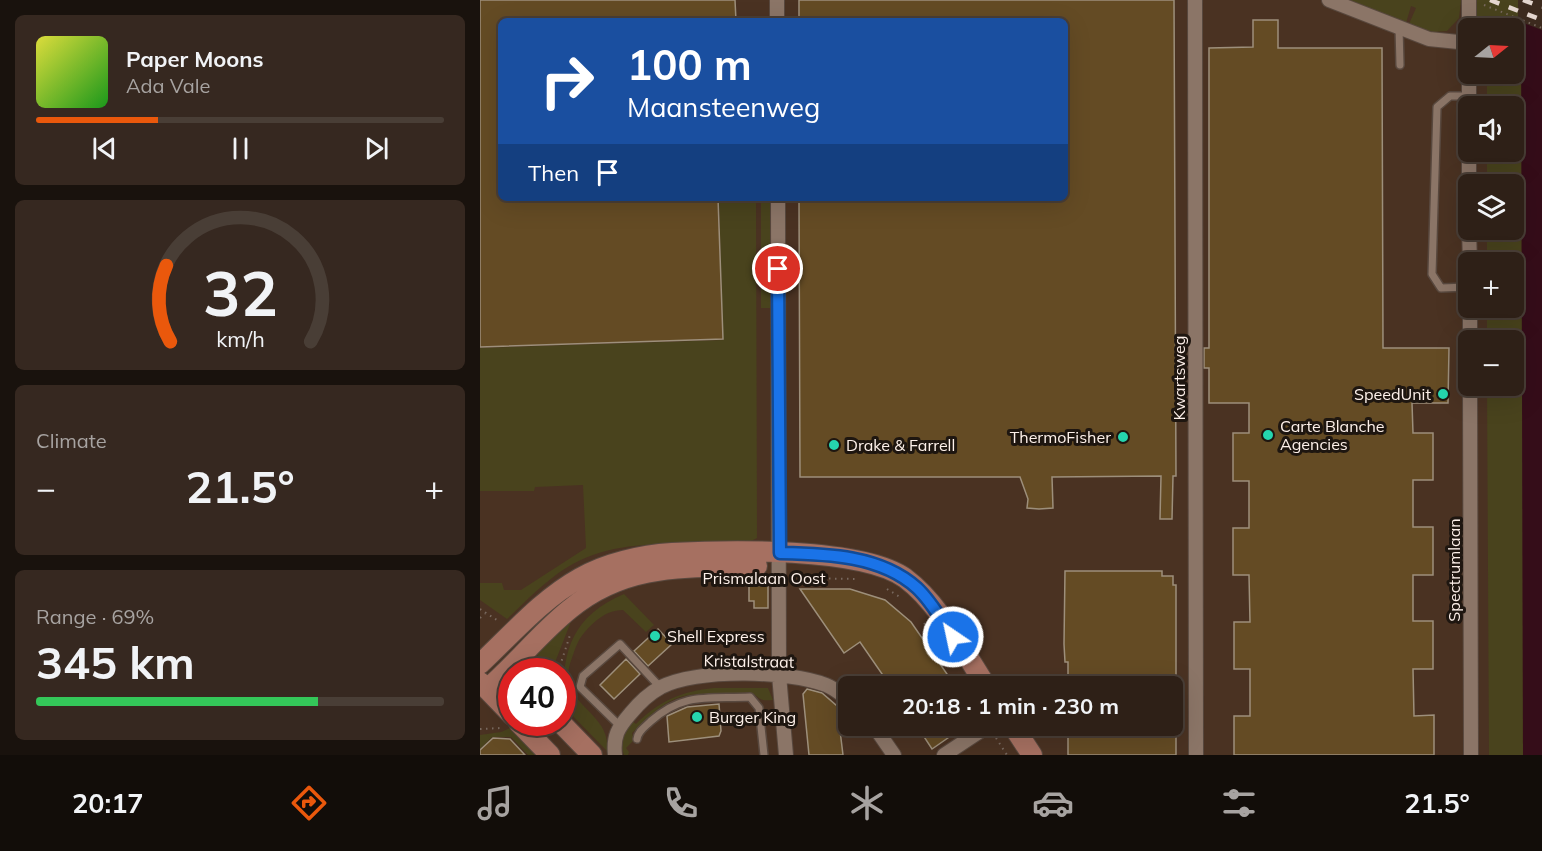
<!DOCTYPE html>
<meta charset="utf-8">
<style>
:root{--surface:#2e2017;--page:#362820;--text:#f1f3f6;--muted:#a7a3a1;--line:#493e36;--accent:#ea580c}
body{margin:0;font-family:Mulish,sans-serif;background:var(--page);color:var(--text);height:100vh;display:flex;flex-direction:column;font-size:22px;white-space:nowrap}
*{box-sizing:border-box;margin:0}
p{font-size:20px;color:var(--muted)}
.icon{flex:none;width:33px;height:33px;fill:none;stroke:currentColor;stroke-width:2;stroke-linecap:round;stroke-linejoin:round}
.map{position:relative;flex:1;overflow:hidden}
.details{display:flex;flex-direction:column;gap:15px;padding:15px;background:#19120d;width:480px}
.details>*{flex:none}
.hud{position:absolute;left:18px;top:18px;width:570px;height:183px;border-radius:9px;box-shadow:0 6px 24px #0002,0 0 0 2px var(--line);background:#1a4fa0;color:#fff;overflow:hidden}
.needle{width:39px;rotate:72deg}
.controls{position:absolute;left:978px;top:18px;display:grid;gap:12px}
.controls a{display:grid;place-items:center;width:66px;height:66px;border-radius:9px;background:var(--surface);box-shadow:0 6px 24px #0002,0 0 0 2px var(--line);font-size:30px}
.speed{position:absolute;left:18px;top:658px;display:flex;gap:12px;font-size:30px;font-weight:700;text-align:center}
.speed>*{display:grid;place-content:center;width:78px;height:78px;border-radius:50%;background:var(--surface);box-shadow:0 6px 24px #0002,0 0 0 2px var(--line);line-height:1}
.speed .limit{border:9px solid #d22;background:#fff;color:#111}
.pin{position:absolute;display:grid;place-items:center;width:51px;height:51px;color:#fff;margin:-26px;border:3px solid #fff;border-radius:50%;box-shadow:0 2px 6px #0007}
.me{position:absolute;width:66px;margin:-33px;rotate:326deg;stroke-linejoin:round;filter:drop-shadow(0 0 4px #0008)}
.turn{display:flex;align-items:center;gap:21px;height:126px;padding:0 30px;font-size:27px}
.turn .icon{width:78px;height:78px;stroke-width:2.5}
.turn b{display:block;font-size:42px;line-height:51px}
.then{display:flex;align-items:center;height:57px;padding:0 30px;background:#0003;gap:12px;font-size:22px}
.big{font-size:45px;font-weight:700;line-height:1.1}
.details .tile{flex:1;display:flex;flex-direction:column;justify-content:center;gap:9px;min-width:0;padding:0 21px;border-radius:9px;background:var(--page)}
.details .dial{align-items:center;gap:0}
.dial svg{height:156px;overflow:visible;fill:none;stroke:var(--line);stroke-width:7;stroke-linecap:round;text-anchor:middle}
.dial text{fill:var(--text);stroke:none}
.song{display:flex;align-items:center;gap:18px}
.cover{width:72px;height:72px;border-radius:9px;background:linear-gradient(135deg,hsl(60 70% 55%),hsl(120 70% 35%))}
.played{height:6px;border-radius:3px;background:linear-gradient(90deg,var(--accent) 30%,var(--line) 30%)}
.keys{display:flex;justify-content:space-around;direction:ltr}
.heat{display:flex;justify-content:space-between;align-items:center;font-size:33px;direction:ltr}
.charge{height:9px;border-radius:4px;background:linear-gradient(90deg,#34c759 69%,var(--line) 0)}
.trip{position:absolute;left:358px;top:676px;width:345px;height:60px;border-radius:9px;background:var(--surface);box-shadow:0 6px 24px #0002,0 0 0 2px var(--line);font-weight:700;line-height:60px;text-align:center}
.tab-bar{display:flex;height:96px;justify-content:space-around;align-items:center;background:#120d09;color:var(--muted)}
.tab-bar .icon{width:42px;height:42px}
.tab-bar .current{color:var(--accent)}
.tab-bar b{font-size:27px;color:var(--text)}
main{display:flex;flex:1;min-height:0}
.map>svg:first-child{display:block}
</style>
<main>
<section class="details">
<div class="tile">
<div class="song"><i class="cover"></i><div><b>Paper Moons</b><p>Ada Vale</p></div></div>
<div class="played"></div>
<div class="keys"><svg class="icon" aria-label="previous" viewBox="0 0 24 24"><path d="M18 5L8 12l10 7zM5 5v14"/></svg><svg class="icon" aria-label="pause" viewBox="0 0 24 24"><path d="M8 5v14M16 5v14"/></svg><svg class="icon" aria-label="next" viewBox="0 0 24 24"><path d="M6 5l10 7-10 7zM19 5v14"/></svg></div>
</div>
<div class="tile dial"><svg viewBox="0 0 100 80">
<path d="M14 69A42 42 0 1 1 86 69"/>
<path d="M14 69A42 42 0 0 1 12 30" stroke="#ea580c"/>
<text x="50" y="56" font-size="32" font-weight="700">32</text>
<text x="50" y="72" font-size="11">km/h</text>
</svg></div>
<div class="tile"><p>Climate</p>
<div class="heat"><a>−</a><b class="big">21.5°</b><a>+</a></div>
</div>
<div class="tile"><p>Range · 69%</p><b class="big">345 km</b><div class="charge"></div></div>
</section>
<div class="map">
<svg width="1062" height="755" viewBox="0 0 1062 755">
<rect width="100%" height="100%" fill="#3d2b1f"/>
<path fill="#4a3222" fill-rule="evenodd" d="M0 0H1062V755H0ZM21 21H585V198H21ZM988 28H1034V74H988ZM988 106H1034V152H988ZM988 184H1034V230H988ZM988 262H1034V308H988ZM988 340H1034V386H988ZM32 672H82V723H32ZM369 687H693V726H369Z"/>
<path fill="#49431d" d="M866 0H981L979 18 967 31 951 32 929 24 936 8 931 6 926 23Z
M996 0H1041L1043 755H1009L1007 386H1034V340H1007V308H1034V262H1007V230H1034V184H1007V152H1034V106H1007V74H1034V28H997Z
M239 198H276L277 538 267 543C208 547 139 534 86 568 64 582 46 601 27 619L0 600V583H22L24 590H41L106 548 103 485 55 487 54 491H0V348L243 340Z
M281 198H290V308H281Z
M192 574 123 594 92 619 72 670 56 654 58 648 121 591Z
M144 594 174 625 166 632 143 610C127 610 115 620 104 633 98 640 95 649 92 658 73 705 132 709 127 751L83 706C82 653 90 617 144 594Z
M234 688H288L293 700C275 702 281 695 269 693 261 692 253 695 245 694 195 692 188 698 152 733L154 740 146 748 149 752 148 755H144L140 743 152 721 156 724C179 701 202 691 234 688Z
M32 727 60 755H48L31 737H12L0 749V735L21 732Z"/>
<path fill="#350d19" d="M1041 0H1062V755H1043Z"/>
<path fill="#3d2b1f" d="M1038 0H1062V30L1038 21Z"/>
<path fill="#644b24" stroke="#9d8f7b" stroke-width="1.5" d="M0 0H255L256 21H21V198H238L243 339 0 347Z
M319 0H694L696 476H693L692 519H680L681 476 572 477 573 508 559 509 547 508 548 499 540 477H320L319 198H585V21H319Z
M773 20H798V48H902L903 348H969L968 403H932L933 433H953V480H933V527H953V575H933V621H953V669H933L934 716 954 715V755H754V716H770V669H754V622H770L769 575H753V528H769V481H753V433H769V403H729V368H724V348H729V48L773 47Z
M585 571H682V576H693V585H696V687H588V662H585L584 644Z
M269 585 288 586V608H274V601H269Z
M320 589H370L405 600 431 622 476 687H411L380 642 364 653Z
M178 629 192 644 168 666 154 651Z
M146 659 160 674 134 699 120 685Z
M327 689 342 693 357 706 363 755H329L323 694Z
M239 704 241 731 239 736 189 742 187 716 207 707Z
M437 726H485L452 749Z
M588 726H696V755H588Z
M13 738 30 739 45 755H0V750Z"/>
<g fill="none" stroke-linecap="round" stroke-linejoin="round">
<defs>
<path id="lane" d="M919 27 920 65
M988 287 961 288 952 274 957 107 970 96H989
M140 726 100 687 103 676 140 644 180 687
M157 739C158 731 165 727 171 721 204 692 228 699 270 697L279 708 284 755"/>
<path id="street" d="M297 0V21
M715 0 716 755
M849 0 949 39 988 43
M989 0V28
M989 74V106
M989 152V184
M298 198 299 675 306 755
M989 230 990 262
M990 308V340
M990 386 991 755
M394 726 414 755
M135 755C133 736 138 728 150 714 159 703 168 694 181 687 218 669 308 670 346 685 354 688 362 695 369 700
M464 755 508 726"/>
<path id="secondary" d="M0 664C32 634 62 599 100 578 126 563 161 555 192 553 247 550 381 547 425 578 460 604 483 651 507 687
M0 682 32 715
M7 689C36 664 60 633 90 609 147 562 208 568 277 566
M39 723 70 755
M81 723 112 755
M533 726 552 755"/>
</defs>
<use href="#lane" stroke="#58483e" stroke-width="10"/>
<use href="#street" stroke="#58483e" stroke-width="16"/>
<use href="#secondary" stroke="#58483e" stroke-width="22"/>
<path stroke="#79695f" stroke-width="2" stroke-dasharray="1.5 4.5" stroke-linecap="butt" d="M1004 5 1062 28
M313 578 379 579
M407 589 420 597
M0 609 20 622
M0 618 5 614
M444 623 456 641
M60 662 70 672
M78 672 91 632
M0 729 21 728
M516 738 527 755"/>
<use href="#lane" stroke="#8b7567" stroke-width="7"/>
<use href="#street" stroke="#8b7567" stroke-width="14"/>
<use href="#secondary" stroke="#a67061" stroke-width="20"/>
<path stroke="#e4d6cf" stroke-width="4.5" stroke-dasharray="10 10" stroke-linecap="butt" d="M1010 0 1062 20
M1043 0 1062 7"/>
</g>
<g fill="none" stroke-linecap="round" stroke-linejoin="round">
<defs>
<path id="route" d="M298 269 300 553C346 554 401 555 437 588 452 602 462 621 473 637"/>
</defs>
<use href="#route" stroke="#114b97" stroke-width="15"/>
<use href="#route" stroke="#1a73e8" stroke-width="10"/>
</g>
<g fill="#25d5ae" stroke="#1e1610" stroke-width="2">
<circle cx="963" cy="394" r="6"/>
<circle cx="788" cy="435" r="6"/>
<circle cx="643" cy="437" r="6"/>
<circle cx="354" cy="445" r="6"/>
<circle cx="175" cy="636" r="6"/>
<circle cx="217" cy="717" r="6"/>
</g>
<g text-anchor="middle" stroke-width="6" stroke-linejoin="round" paint-order="stroke">
<g font-size="16" fill="#fef1ea" stroke="#1e1610">
<text transform="translate(699 378) rotate(-90)" y="6">Kwartsweg</text>
<text transform="translate(974 570) rotate(-90)" y="6">Spectrumlaan</text>
<text x="284" y="584">Prismalaan Oost</text>
<text transform="translate(269 661) rotate(1)" y="6">Kristalstraat</text>
</g>
<g font-size="16" fill="#fef1ea" stroke="#1e1610" text-anchor="start">
<text x="951" y="400" text-anchor="end">SpeedUnit</text>
<text x="800" y="432">Carte Blanche<tspan x="800" dy="18">Agencies</tspan></text>
<text x="631" y="443" text-anchor="end">ThermoFisher</text>
<text x="366" y="451">Drake &amp; Farrell</text>
<text x="187" y="642">Shell Express</text>
<text x="229" y="723">Burger King</text>
</g>
</g>
</svg>
<div class="controls">
<a><svg class="needle" viewBox="-14 -14 28 28"><path d="M0-13l5 13h-10z" fill="#e53935"/><path d="M0 13l5-13h-10z" fill="#a7a3a1"/></svg></a>
<a><svg class="icon" aria-label="sound" viewBox="0 0 24 24"><path d="M4 9h4l5-4v14l-5-4H4zM17 9q2 3 0 6"/></svg></a>
<a><svg class="icon" aria-label="layers" viewBox="0 0 24 24"><path d="M12 4l9 5-9 5-9-5zM3 14l9 5 9-5"/></svg></a>
<a>+</a>
<a>−</a>
</div>
<div class="speed"><div class="limit">40</div></div>
<div class="pin" style="left:298px;top:269px;background:#d93025"><svg class="icon" aria-label="arrive" viewBox="0 0 24 24"><path d="M6 21V4h12l-3 4 3 4H6"/></svg></div>
<svg class="me" style="left:473px;top:637px" viewBox="-20 -20 40 40"><circle r="17" fill="#1a73e8" stroke="#fff" stroke-width="3"/><path d="M0-11L8 9 0 5-8 9z" fill="#fff"/></svg>
<div class="trip">20:18 · 1 min · 230 m</div>
<div class="hud">
<div class="turn"><svg class="icon" aria-label="right" viewBox="0 0 24 24"><path d="M7 20v-9h11M14 6l5 5-5 5"/></svg><div><b>100 m</b>Maansteenweg</div></div>
<div class="then">Then<svg class="icon" aria-label="arrive" viewBox="0 0 24 24"><path d="M6 21V4h12l-3 4 3 4H6"/></svg></div>
</div>
</div>
</main>
<nav class="tab-bar">
<b>20:17</b>
<svg class="icon current" aria-label="directions" viewBox="0 0 24 24"><path d="M12 3l9 9-9 9-9-9zM9 14v-3h6M13 9l2 2-2 2"/></svg>
<svg class="icon" aria-label="music" viewBox="0 0 24 24"><path d="M9 18V5l10-2v13"/><circle cx="6" cy="18" r="3"/><circle cx="16" cy="16" r="3"/></svg>
<svg class="icon" aria-label="phone" viewBox="0 0 24 24"><path d="M5 4h4l2 5-3 2q2 4 5 5l2-3 5 2v4C11 20 4 13 5 4z"/></svg>
<svg class="icon" aria-label="climate" viewBox="0 0 24 24"><path d="M12 3v18M4 7l16 10M4 17L20 7"/></svg>
<svg class="icon" aria-label="car" viewBox="0 0 24 24"><path d="M5 17H2v-5l4-1 3-4h7l3 4 3 1v5h-3M9 17h6M6 11h13"/><circle cx="7" cy="17" r="2"/><circle cx="17" cy="17" r="2"/></svg>
<svg class="icon" aria-label="filters" viewBox="0 0 24 24"><path d="M4 7h16M4 17h16"/><circle cx="9" cy="7" r="2"/><circle cx="15" cy="17" r="2"/></svg>
<b>21.5°</b>
</nav>
